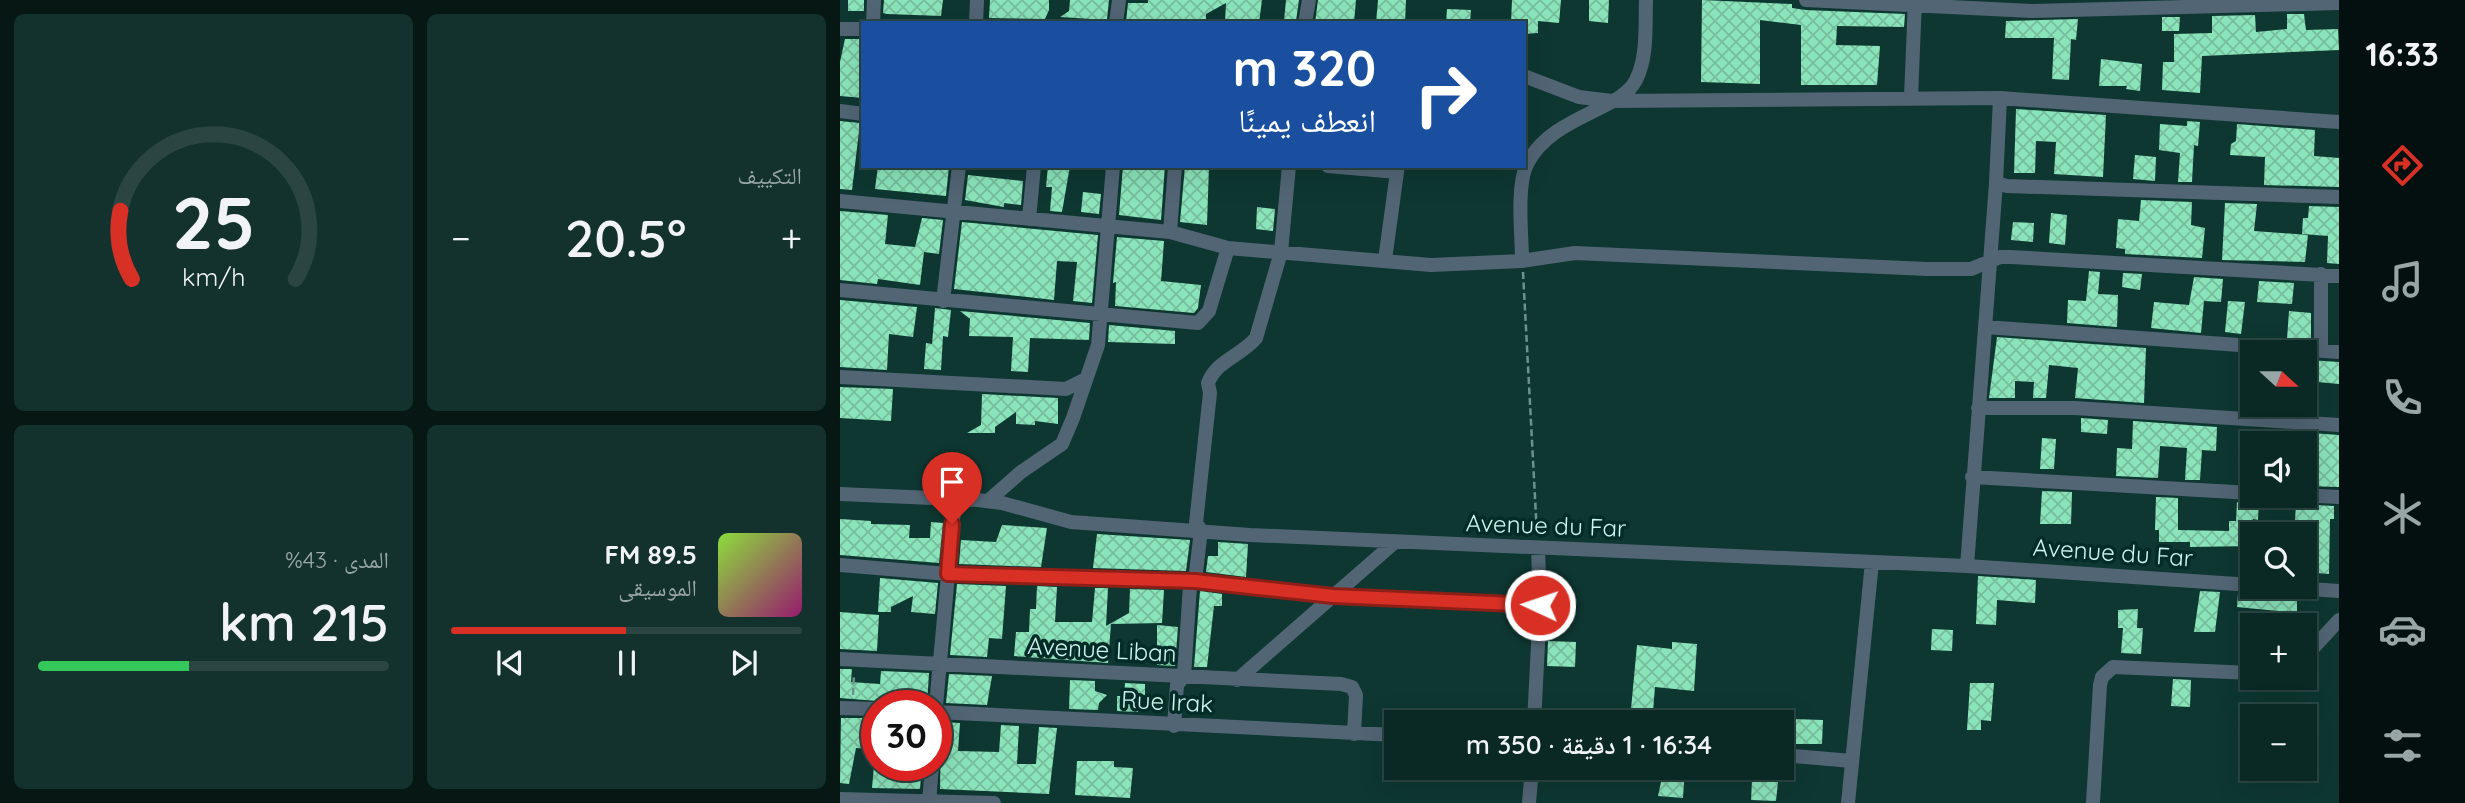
<!DOCTYPE html>
<html lang="ar">
<meta charset="utf-8">
<style>
:root{--surface:#0a2925;--page:#13312d;--text:#f1f3f6;--muted:#99a6a7;--line:#2a4542;--accent:#d93025}
body{margin:0;font-family:Quicksand,"Noto Naskh Arabic",sans-serif;background:var(--page);color:var(--text);direction:rtl;height:100vh;display:flex;flex-direction:column;font-size:26px;white-space:nowrap}
*{box-sizing:border-box;margin:0}
p{font-size:23px;color:var(--muted)}
.icon{flex:none;width:38px;height:38px;fill:none;stroke:currentColor;stroke-width:2;stroke-linecap:round;stroke-linejoin:round}
.map{position:relative;flex:1;overflow:hidden;direction:ltr}
.details{display:flex;flex-direction:column;gap:14px;padding:14px;background:#061714;width:840px}
.details>*{flex:none}
.guide{position:absolute;left:21px;top:21px;width:665px;height:147px;border-radius:0px;box-shadow:0 7px 28px #0002,0 0 0 2px var(--line);direction:rtl;background:#1a4fa0;color:#fff;overflow:hidden}
.needle{width:46px;rotate:111deg}
.controls{position:absolute;left:1400px;top:340px;display:grid;gap:14px}
.controls a{display:grid;place-items:center;width:77px;height:77px;border-radius:0px;background:var(--surface);box-shadow:0 7px 28px #0002,0 0 0 2px var(--line);font-size:35px}
.speed{position:absolute;left:21px;top:690px;display:flex;gap:14px;font-size:35px;font-weight:700;text-align:center}
.speed>*{display:grid;place-content:center;width:91px;height:91px;border-radius:50%;background:var(--surface);box-shadow:0 7px 28px #0002,0 0 0 2px var(--line);line-height:1}
.speed .limit{border:10px solid #d22;background:#fff;color:#111}
.pin{position:absolute;display:grid;place-items:center;width:60px;height:60px;color:#fff;margin:-72px -30px;border-radius:50% 50% 50% 0;rotate:-45deg;box-shadow:0 0 7px #0007}
.pin .icon{rotate:45deg}
.me{position:absolute;width:77px;margin:-38px;rotate:273deg;stroke-linejoin:round;filter:drop-shadow(0 0 5px #0008)}
.turn{display:flex;align-items:center;gap:24px;height:147px;padding:0 35px;font-size:32px}
.turn .icon{width:91px;height:91px;stroke-width:2.5}
.turn b{display:block;font-size:49px;line-height:60px}
.big{font-size:52px;font-weight:600;line-height:1.1}
.details .card{flex:1;display:flex;flex-direction:column;justify-content:center;gap:10px;min-width:0;padding:0 24px;border-radius:10px;background:var(--page)}
.details .dial{align-items:center;gap:0}
.dial svg{height:182px;overflow:visible;fill:none;stroke:var(--line);stroke-width:7;stroke-linecap:round;text-anchor:middle}
.dial text{fill:var(--text);stroke:none}
.song{display:flex;align-items:center;gap:21px}
.cover{width:84px;height:84px;border-radius:10px;background:linear-gradient(135deg,hsl(90 70% 55%),hsl(320 70% 35%))}
.played{height:7px;border-radius:4px;background:linear-gradient(90deg,var(--accent) 50%,var(--line) 50%)}
.keys{display:flex;justify-content:space-around;direction:ltr}
.heat{display:flex;justify-content:space-between;align-items:center;font-size:38px;direction:ltr}
.charge{height:10px;border-radius:5px;background:linear-gradient(90deg,#34c759 43%,var(--line) 0)}
.details .tiles{flex:1;display:grid;gap:14px;grid-template-columns:repeat(2,1fr)}
.trip{position:absolute;left:544px;top:710px;width:410px;height:70px;border-radius:0px;background:var(--surface);box-shadow:0 7px 28px #0002,0 0 0 2px var(--line);font-weight:600;line-height:70px;text-align:center;direction:rtl}
main{display:flex;flex:1;min-height:0}
.menu{display:flex;flex-direction:column;width:126px;justify-content:space-around;align-items:center;background:#04100f;color:var(--muted)}
.menu .icon{width:49px;height:49px}
.menu .active{color:var(--accent)}
.menu b{font-size:32px;color:var(--text)}
.map>svg:first-child{display:block}
</style>
<main>
<nav class="menu">
<b>16:33</b>
<svg class="icon active" aria-label="directions" viewBox="0 0 24 24"><path d="M12 3l9 9-9 9-9-9zM9 14v-3h6M13 9l2 2-2 2"/></svg>
<svg class="icon" aria-label="music" viewBox="0 0 24 24"><path d="M9 18V5l10-2v13"/><circle cx="6" cy="18" r="3"/><circle cx="16" cy="16" r="3"/></svg>
<svg class="icon" aria-label="phone" viewBox="0 0 24 24"><path d="M5 4h4l2 5-3 2q2 4 5 5l2-3 5 2v4C11 20 4 13 5 4z"/></svg>
<svg class="icon" aria-label="climate" viewBox="0 0 24 24"><path d="M12 3v18M4 7l16 10M4 17L20 7"/></svg>
<svg class="icon" aria-label="car" viewBox="0 0 24 24"><path d="M5 17H2v-5l4-1 3-4h7l3 4 3 1v5h-3M9 17h6M6 11h13"/><circle cx="7" cy="17" r="2"/><circle cx="17" cy="17" r="2"/></svg>
<svg class="icon" aria-label="filters" viewBox="0 0 24 24"><path d="M4 7h16M4 17h16"/><circle cx="9" cy="7" r="2"/><circle cx="15" cy="17" r="2"/></svg>
</nav>
<div class="map">
<svg width="1499" height="803" viewBox="0 0 1499 803">
<defs>
<pattern id="building-cross-hatch" width="8" height="8" patternUnits="userSpaceOnUse" patternTransform="scale(1.75)"><rect width="8" height="8" fill="#8ae4ba"/><path d="M0 0l8 8M0 8l8-8" fill="none" stroke="#77bd9d"/></pattern>
</defs>
<rect width="100%" height="100%" fill="#0e3731"/>
<path fill="url(#building-cross-hatch)" d="M8 0H24V11H8Z
M44 0H103L101 16 47 14 43 13Z
M150 0H209V10L205 19 149 18Z
M230 0H269L267 20 220 17 229 11Z
M308 0H422L419 23H385L386 3 366 14V23L286 22 288 3H308Z
M446 0H459L456 21H444Z
M478 0H516L514 23H475Z
M538 0H566L565 23H536Z
M672 0H721L719 23 698 21V33L684 34V23H671Z
M749 0H769L768 23 749 21Z
M862 0 952 4V8L966 10 1065 14 1064 27 997 26 996 45 1040 46 1037 85H961V25L920 20V84L861 82Z
M607 9 631 10 630 23H606Z
M1447 14H1464L1466 30 1498 29 1499 50 1362 56 1360 93 1322 90 1323 62H1334V34L1372 33V16L1415 15 1416 32 1447 29Z
M1322 17H1340L1339 31H1322Z
M1238 19 1236 40 1231 39 1229 80 1212 79 1214 38H1165L1166 21Z
M5 39H23V98L0 96V62Z
M1261 59 1302 64 1300 91 1286 89 1287 86H1259Z
M1176 109 1266 115 1263 177 1214 174 1216 142 1196 141 1195 173H1174Z
M0 121 20 123 12 190 0 189Z
M1347 121 1360 122 1358 146 1354 145 1352 182H1338L1340 153 1319 150 1320 124 1347 126Z
M1397 124 1475 130 1474 156 1499 158V187L1424 185 1425 157 1390 155 1391 144 1396 141Z
M1295 155 1316 157 1315 181 1293 179Z
M38 166H109L106 196 35 189Z
M208 166H230L222 212 210 211 212 187H206Z
M283 166H325L321 220 279 215Z
M345 166H369L367 225 340 222Z
M128 175 183 181 181 205 164 203V207L125 200Z
M243 192 261 194 259 214 241 212Z
M1301 200 1352 202 1351 225 1365 228 1362 258 1285 254V249L1276 248 1278 219 1299 221Z
M1385 203 1417 204 1414 231 1468 235 1465 262 1382 260Z
M1469 206 1499 207V264L1487 263 1488 236 1462 234 1463 218H1468Z
M417 207 435 209 433 231 416 229Z
M0 211 48 215 45 244 75 247 82 218 103 220 99 254 84 252 80 285 38 279 37 284 0 280Z
M1211 213 1227 215 1225 245 1209 243Z
M122 222 258 235 252 303 233 301 237 262 217 261 214 300 114 289Z
M1173 222 1194 223 1193 242 1171 240Z
M277 237 324 241 321 281 361 285 358 308 354 313 275 306 276 282 273 283Z
M1249 271 1260 272 1258 294 1278 295 1277 327 1227 323 1228 300 1246 301Z
M1283 273 1302 274 1300 290 1282 287Z
M1354 277 1383 279 1381 302 1364 301 1361 333 1311 328 1314 302 1349 305Z
M1419 281 1454 283 1452 304 1417 302Z
M0 300 77 307 73 337 49 334 47 370 0 367Z
M1388 301 1405 302 1401 334 1385 332Z
M95 308 111 310 108 337 103 336 101 370 84 369 86 343 92 344Z
M120 311 250 323 249 340 190 338 188 372 171 371 173 337 129 336 130 319Z
M1449 311 1471 313V340L1447 339Z
M269 325 335 331V344L268 342Z
M1157 337 1306 348 1304 403 1235 398 1238 368 1209 365 1206 398H1193L1194 382 1175 381V398H1149Z
M1469 360 1499 362V384L1467 381Z
M0 387 53 389 51 421 0 418Z
M142 394 218 398V424L195 421V425L176 424V412L155 427V433H127L141 425Z
M1241 418 1268 420 1267 434 1241 432Z
M1293 421 1377 427 1376 451 1362 450 1360 480H1345L1347 448 1320 446 1318 478 1276 476 1277 448 1292 449Z
M1408 429 1435 431 1434 443H1407Z
M1457 432 1499 435V487L1465 486V443H1456Z
M1202 438 1216 439 1214 469H1200Z
M1202 491 1232 492 1231 524H1200Z
M1316 497 1338 498V530L1389 531V521H1396L1397 502 1412 503 1419 499 1418 520 1413 519 1412 546 1350 547V542H1319V530H1315Z
M1456 504 1494 506V519H1490L1489 574 1465 572V534H1450V520H1455Z
M0 519 31 521V524L70 525 69 538H90L91 522 103 523 99 563 0 555Z
M162 525 207 528 201 567 119 564 121 540 156 542Z
M257 534 350 540 346 571 253 568Z
M378 542 408 544 406 577 366 572 368 556H378Z
M1138 576 1196 580 1195 603 1157 600 1156 625 1136 624Z
M40 578 98 583 95 614 71 612 73 596 51 607V612H38Z
M117 584 166 586 162 639 149 638 147 657 110 655Z
M197 586 217 587 215 622H252L255 588H268L266 626 289 613 290 589 324 590 322 623 271 624 268 663 174 656 176 632H189L190 609H196Z
M360 591 382 594V606H374L367 667H354Z
M1360 591 1380 592 1375 632H1354Z
M1419 592 1425 596 1457 598V613L1397 607 1398 594Z
M1298 609 1297 628H1303L1301 654 1281 653 1283 628H1278V610Z
M0 612 39 615 37 651 0 649Z
M317 625 338 627 335 666 317 665Z
M1092 629 1113 630 1112 651 1091 650Z
M708 641 736 642 735 667 707 666Z
M832 642 857 644 854 691 815 687 813 712 791 709 797 645 832 649Z
M0 669H12L11 682 40 684 41 671 89 673 87 705 0 698Z
M109 674 152 676 147 705 106 703Z
M1333 679 1351 680 1350 707 1331 706Z
M230 680 255 681V691L267 695 259 703 258 710 229 709Z
M285 683 305 684V695L299 694 298 712 277 711V696H284Z
M1130 683H1154L1151 721 1141 720V730H1127Z
M1 718H28L29 749 16 748 9 784 0 783Z
M954 719 983 720 982 744H953Z
M101 722 120 723 118 751 159 752 161 725 179 726 177 764H196L199 727 217 728 209 794 100 789Z
M237 761H274V767L293 768 290 798 235 795Z
M34 765H82L80 789 32 788Z
M824 768H845L843 798 818 796Z
M912 780 938 782 936 801 911 800Z"/>
<g fill="none" stroke-linecap="round" stroke-linejoin="round">
<path stroke="#6b928b" stroke-width="2.5" stroke-dasharray="7 3.5" stroke-linecap="butt" d="M684 124 685 142
M683 272 697 535
M13 695 14 674"/>
<path stroke="#526575" stroke-width="14" d="M966 0 1192 11 1499 3
M33 23 34 0
M136 23 137 0
M276 23 279 0
M465 23 469 0
M0 29H23
M684 76 739 97 772 101 1160 98 1499 122
M1071 98 1075 0
M1160 98 1156 183 1167 186 1499 197
M0 111 23 114
M488 166 557 172 558 166
M0 201 330 232 388 248 591 265 682 261 735 253 1087 269H1131L1160 257H1171L1499 276
M189 219 194 166
M330 232 335 166
M545 260 557 172
M682 261C682 235 676 187 687 164 712 115 781 111 796 80 808 56 805 26 806 0
M1481 274V350
M0 290 358 323 369 311 388 248
M103 301 119 166
M1145 327 1499 352
M0 377 226 389 244 380
M1138 408H1235L1499 425
M1132 477 1412 493
M0 494 138 500 162 503 231 522 410 535 1127 566 1412 585
M1459 495 1499 497
M148 501 181 472 222 444 233 418 258 345 273 166
M0 565 108 574 355 581 493 596 700 605
M1127 566 1156 183
M1426 586 1499 591
M1465 657 1499 620
M0 659 501 684 512 687 516 695 514 734
M397 680 555 542
M96 705 115 499
M0 708 37 709
M96 712 556 735
M694 723 700 605 698 548
M334 726 337 685 344 676 350 586 355 581 361 530 356 523 370 393 368 383C377 360 401 356 416 338L441 252 449 166
M942 755 1012 761
M0 799 154 803
M89 803 92 765
M689 803 692 768
M1008 803 1032 562
M1253 803 1260 685 1262 677 1273 667 1412 673"/>
</g>
<g fill="none" stroke-linecap="round" stroke-linejoin="round">
<defs>
<path id="route" d="M112 524 108 574 355 581 493 596 700 605"/>
</defs>
<use href="#route" stroke="#8d1f18" stroke-width="18"/>
<use href="#route" stroke="#d93025" stroke-width="12"/>
</g>
<g text-anchor="middle" stroke-width="7" stroke-linejoin="round" paint-order="stroke">
<g font-size="24" fill="#d0f4ed" stroke="#022c27">
<text transform="translate(706 526) rotate(2)" y="8">Avenue du Far</text>
<text transform="translate(1273 553) rotate(4)" y="8">Avenue du Far</text>
<text transform="translate(262 650) rotate(3)" y="8">Avenue Liban</text>
<text transform="translate(327 702) rotate(3)" y="8">Rue Irak</text>
</g>
</g>
</svg>
<div class="controls">
<a><svg class="needle" viewBox="-14 -14 28 28"><path d="M0-13l5 13h-10z" fill="#e53935"/><path d="M0 13l5-13h-10z" fill="#99a6a7"/></svg></a>
<a><svg class="icon" aria-label="sound" viewBox="0 0 24 24"><path d="M4 9h4l5-4v14l-5-4H4zM17 9q2 3 0 6"/></svg></a>
<a><svg class="icon" aria-label="search" viewBox="0 0 24 24"><circle cx="10" cy="10" r="6"/><path d="M15 15l6 6"/></svg></a>
<a>+</a>
<a>−</a>
</div>
<div class="speed"><div class="limit">30</div></div>
<div class="pin" style="left:112px;top:524px;background:#d93025"><svg class="icon" aria-label="arrive" viewBox="0 0 24 24"><path d="M6 21V4h12l-3 4 3 4H6"/></svg></div>
<svg class="me" style="left:700px;top:605px" viewBox="-20 -20 40 40"><circle r="17" fill="#d93025" stroke="#fff" stroke-width="3"/><path d="M0-11L8 9 0 5-8 9z" fill="#fff"/></svg>
<div class="trip">16:34 · 1 دقيقة · 350 m</div>
<div class="guide">
<div class="turn"><svg class="icon" aria-label="right" viewBox="0 0 24 24"><path d="M7 20v-9h11M14 6l5 5-5 5"/></svg><div><b>320 m</b>انعطف يمينًا</div></div>
</div>
</div>
<section class="details">
<div class="tiles">
<div class="card"><p>التكييف</p>
<div class="heat"><a>−</a><b class="big">20.5°</b><a>+</a></div>
</div>
<div class="card dial"><svg viewBox="0 0 100 80">
<path d="M14 69A42 42 0 1 1 86 69"/>
<path d="M14 69A42 42 0 0 1 9 39" stroke="#d93025"/>
<text x="50" y="56" font-size="32" font-weight="700">25</text>
<text x="50" y="72" font-size="11">km/h</text>
</svg></div>
<div class="card">
<div class="song"><i class="cover"></i><div><b>89.5 FM</b><p>الموسيقى</p></div></div>
<div class="played"></div>
<div class="keys"><svg class="icon" aria-label="previous" viewBox="0 0 24 24"><path d="M18 5L8 12l10 7zM5 5v14"/></svg><svg class="icon" aria-label="pause" viewBox="0 0 24 24"><path d="M8 5v14M16 5v14"/></svg><svg class="icon" aria-label="next" viewBox="0 0 24 24"><path d="M6 5l10 7-10 7zM19 5v14"/></svg></div>
</div>
<div class="card"><p>المدى · 43%</p><b class="big">215 km</b><div class="charge"></div></div>
</div>
</section>
</main>
